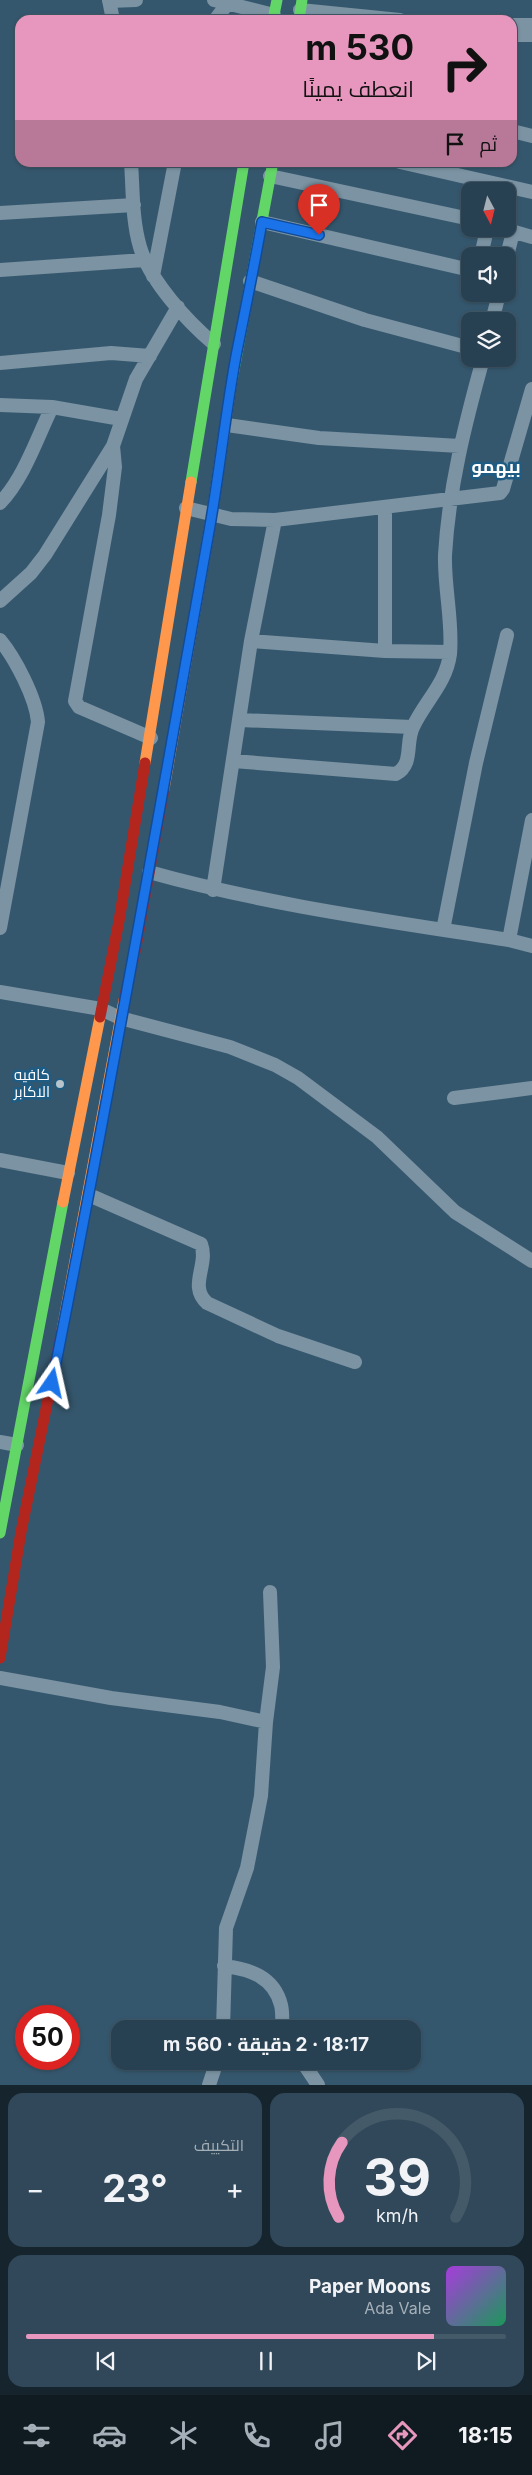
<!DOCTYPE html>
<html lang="ar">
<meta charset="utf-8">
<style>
:root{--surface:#284152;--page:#304859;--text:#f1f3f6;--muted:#a5afb8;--line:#445a69;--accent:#e797bd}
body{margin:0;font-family:Inter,Cairo,sans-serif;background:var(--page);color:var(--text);direction:rtl;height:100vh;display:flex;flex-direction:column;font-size:19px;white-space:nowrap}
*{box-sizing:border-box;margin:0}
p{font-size:16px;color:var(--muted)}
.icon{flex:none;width:28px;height:28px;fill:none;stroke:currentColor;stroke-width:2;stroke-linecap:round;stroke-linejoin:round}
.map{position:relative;height:2085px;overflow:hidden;direction:ltr}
.sheet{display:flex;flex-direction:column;gap:8px;padding:8px;background:#16242d;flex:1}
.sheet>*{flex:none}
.guide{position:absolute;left:15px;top:15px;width:502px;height:152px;border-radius:15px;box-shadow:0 1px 4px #0004,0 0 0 1px var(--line);direction:rtl;background:#e797bd;color:#111;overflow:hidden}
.needle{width:32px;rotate:173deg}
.tools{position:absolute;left:461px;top:182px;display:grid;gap:10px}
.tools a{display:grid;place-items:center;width:55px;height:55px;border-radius:10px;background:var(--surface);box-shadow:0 1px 4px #0004,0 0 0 1px var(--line);font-size:25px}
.speed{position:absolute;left:15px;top:2005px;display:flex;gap:10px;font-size:25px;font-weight:700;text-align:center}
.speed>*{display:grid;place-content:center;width:65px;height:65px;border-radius:50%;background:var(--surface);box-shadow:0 1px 4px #0004,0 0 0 1px var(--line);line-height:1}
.speed .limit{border:8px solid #d22;background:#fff;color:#111}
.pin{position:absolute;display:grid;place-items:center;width:42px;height:42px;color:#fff;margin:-51px -21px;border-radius:50% 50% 50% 0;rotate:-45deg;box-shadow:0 0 5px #0007}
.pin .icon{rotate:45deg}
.me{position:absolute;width:55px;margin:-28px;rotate:11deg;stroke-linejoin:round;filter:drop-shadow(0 0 4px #0008)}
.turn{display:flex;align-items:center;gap:18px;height:105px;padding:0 20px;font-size:22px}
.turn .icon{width:65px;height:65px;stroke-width:2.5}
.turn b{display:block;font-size:35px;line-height:42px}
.then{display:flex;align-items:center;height:48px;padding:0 20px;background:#0003;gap:10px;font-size:19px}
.big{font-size:38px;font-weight:700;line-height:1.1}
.sheet .widget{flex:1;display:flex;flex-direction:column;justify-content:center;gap:8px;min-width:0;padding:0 18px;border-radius:15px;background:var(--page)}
.sheet .dial{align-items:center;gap:0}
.dial svg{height:130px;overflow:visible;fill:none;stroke:var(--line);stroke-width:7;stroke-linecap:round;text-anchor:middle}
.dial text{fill:var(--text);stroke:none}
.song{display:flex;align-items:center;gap:15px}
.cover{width:60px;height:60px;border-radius:8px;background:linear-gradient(135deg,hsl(280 70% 55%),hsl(150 70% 35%))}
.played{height:5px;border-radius:2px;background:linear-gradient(90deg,var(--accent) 85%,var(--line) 85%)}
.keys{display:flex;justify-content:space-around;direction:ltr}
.heat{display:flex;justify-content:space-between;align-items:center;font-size:28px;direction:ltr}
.sheet .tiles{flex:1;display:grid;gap:8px;grid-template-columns:1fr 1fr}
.widget:last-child{grid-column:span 2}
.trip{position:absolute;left:111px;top:2020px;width:310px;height:50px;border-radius:15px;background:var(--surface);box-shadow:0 1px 4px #0004,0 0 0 1px var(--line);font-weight:700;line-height:50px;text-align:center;direction:rtl}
.dock{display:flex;height:80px;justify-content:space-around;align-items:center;background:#101a21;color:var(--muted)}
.dock .icon{width:35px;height:35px}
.dock .selected{color:var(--accent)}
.dock b{font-size:22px;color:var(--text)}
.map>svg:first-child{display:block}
</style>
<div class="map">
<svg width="532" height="2085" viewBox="0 0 532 2085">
<rect width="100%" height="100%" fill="#35576d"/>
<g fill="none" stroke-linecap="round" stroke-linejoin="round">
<path stroke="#7b93a3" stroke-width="14" d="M109 0 113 20
M214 0 274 15
M109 1 136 0
M300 10 400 20
M215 20 228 3
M512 25H532
M512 35H532
M512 131 532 136
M131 162C133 190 132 220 140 247 150 281 187 321 214 344
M400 162 532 192
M270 176 470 219
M0 213 134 205
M262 222 470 270
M504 229 532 237
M481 256 487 229
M507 256 513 232
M0 270 144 260
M153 276 175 162
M250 281 365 320 470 348
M492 321 499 294
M0 363 111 353 150 356
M0 405 52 407 121 419
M227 425 319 438 460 446
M113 446 115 467 109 515 75 701 79 707 151 738
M0 503C24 478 37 438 52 407
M186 508 231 519 275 520 500 493 503 489 532 389
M0 601 31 573 45 555 113 446 136 379 178 307
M0 640C15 658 36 698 38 722L0 928
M251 641 385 651 450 652
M385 651V508
M240 720 412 727
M233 761 396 774C414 764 405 743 413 727 425 701 446 684 450 654 453 622 444 587 445 555 449 487 465 424 483 359
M149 872C267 905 388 921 509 940L532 946
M213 890 251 641 275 520
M443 930 476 763 507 635
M509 940 532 820
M0 992 101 1009 120 1018 230 1047 275 1065 298 1078 377 1137 455 1212 532 1261
M454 1098 532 1088
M0 1160 68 1173
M89 1195 201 1244C209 1265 188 1286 207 1303L278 1336 355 1362
M0 1442 17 1445
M0 1678 111 1698 220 1712 266 1722
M224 1966C250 1969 274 1977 281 2005 283 2013 282 2021 282 2029
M223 2029 226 1928 247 1868 261 1796 266 1722 273 1667 270 1592
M302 2061 318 2085
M209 2085 217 2061"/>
<path stroke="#63d668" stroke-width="11" d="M273 20 277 0
M299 20 302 0
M231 386 273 162
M191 482 244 162
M0 1533 63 1202"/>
<path stroke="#ff974d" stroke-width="11" d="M145 763 191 482
M164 789 212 514 231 386
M63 1202 100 1017
M62 1330 124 1000"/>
<path stroke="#b3261e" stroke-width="11" d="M124 1000 136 947 164 789
M100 1017 119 921 145 763
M0 1658 21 1532 62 1330"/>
</g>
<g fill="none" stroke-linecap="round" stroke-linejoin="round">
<defs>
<path id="route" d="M52 1383C108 1102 158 820 208 537 219 477 225 416 236 356 245 311 254 267 262 222L319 235"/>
</defs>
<use href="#route" stroke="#114b97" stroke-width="12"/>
<use href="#route" stroke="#1a73e8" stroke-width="9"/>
</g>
<circle fill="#b8c4cc" stroke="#1e5c84" stroke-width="2" cx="60" cy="1084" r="5"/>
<g text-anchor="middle" stroke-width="5" stroke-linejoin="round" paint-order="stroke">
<g font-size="15" fill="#fff" stroke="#1e5c84" text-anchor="end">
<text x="50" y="1080">كافيه<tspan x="50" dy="17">الاكابر</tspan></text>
</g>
<g font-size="18" font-weight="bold" fill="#fff" stroke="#1e5c84">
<text x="496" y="473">بيهمو</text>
</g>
</g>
</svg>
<div class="tools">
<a><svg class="needle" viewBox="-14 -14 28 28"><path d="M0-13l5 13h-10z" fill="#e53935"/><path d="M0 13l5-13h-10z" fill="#a5afb8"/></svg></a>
<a><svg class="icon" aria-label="sound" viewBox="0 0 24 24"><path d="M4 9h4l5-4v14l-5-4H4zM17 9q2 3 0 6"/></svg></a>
<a><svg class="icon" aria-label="layers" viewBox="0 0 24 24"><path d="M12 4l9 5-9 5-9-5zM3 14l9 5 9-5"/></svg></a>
</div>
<div class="speed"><div class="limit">50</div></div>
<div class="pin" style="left:319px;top:235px;background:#d93025"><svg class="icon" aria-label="arrive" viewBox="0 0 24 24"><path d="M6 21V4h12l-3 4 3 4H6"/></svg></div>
<svg class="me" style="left:52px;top:1383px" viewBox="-20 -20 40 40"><path d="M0-17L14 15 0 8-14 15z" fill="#1a73e8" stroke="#fff" stroke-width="4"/></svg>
<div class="trip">18:17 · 2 دقيقة · 560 m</div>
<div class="guide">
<div class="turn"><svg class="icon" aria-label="right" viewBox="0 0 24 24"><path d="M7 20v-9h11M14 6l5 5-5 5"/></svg><div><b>530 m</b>انعطف يمينًا</div></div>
<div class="then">ثم<svg class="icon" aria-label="arrive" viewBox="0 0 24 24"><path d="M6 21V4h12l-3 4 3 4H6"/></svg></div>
</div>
</div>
<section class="sheet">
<div class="tiles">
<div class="widget dial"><svg viewBox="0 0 100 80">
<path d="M14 69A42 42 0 1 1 86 69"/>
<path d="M14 69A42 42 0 0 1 16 23" stroke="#e797bd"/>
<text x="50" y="56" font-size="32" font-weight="700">39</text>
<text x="50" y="72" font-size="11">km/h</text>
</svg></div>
<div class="widget"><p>التكييف</p>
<div class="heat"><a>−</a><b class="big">23°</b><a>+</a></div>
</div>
<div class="widget">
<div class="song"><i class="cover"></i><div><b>Paper Moons</b><p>Ada Vale</p></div></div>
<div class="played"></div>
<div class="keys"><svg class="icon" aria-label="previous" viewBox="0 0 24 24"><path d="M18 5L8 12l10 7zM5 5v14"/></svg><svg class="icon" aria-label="pause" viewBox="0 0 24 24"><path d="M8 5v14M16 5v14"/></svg><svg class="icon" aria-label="next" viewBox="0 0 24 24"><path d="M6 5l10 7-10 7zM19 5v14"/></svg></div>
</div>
</div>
</section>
<nav class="dock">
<b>18:15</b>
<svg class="icon selected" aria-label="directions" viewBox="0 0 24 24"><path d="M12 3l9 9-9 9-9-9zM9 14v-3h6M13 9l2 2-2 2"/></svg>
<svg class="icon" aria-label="music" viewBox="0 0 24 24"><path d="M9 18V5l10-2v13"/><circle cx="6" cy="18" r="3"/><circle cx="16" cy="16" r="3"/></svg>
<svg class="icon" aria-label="phone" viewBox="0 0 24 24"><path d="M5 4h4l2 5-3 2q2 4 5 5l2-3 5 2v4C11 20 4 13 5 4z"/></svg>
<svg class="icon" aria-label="climate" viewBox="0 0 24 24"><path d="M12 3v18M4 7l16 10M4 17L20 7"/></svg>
<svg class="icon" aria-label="car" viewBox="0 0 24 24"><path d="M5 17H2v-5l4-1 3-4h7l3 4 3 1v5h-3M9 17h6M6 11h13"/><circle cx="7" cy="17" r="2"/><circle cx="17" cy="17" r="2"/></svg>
<svg class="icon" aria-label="filters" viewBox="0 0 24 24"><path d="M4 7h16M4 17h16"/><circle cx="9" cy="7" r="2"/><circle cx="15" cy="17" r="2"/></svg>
</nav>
